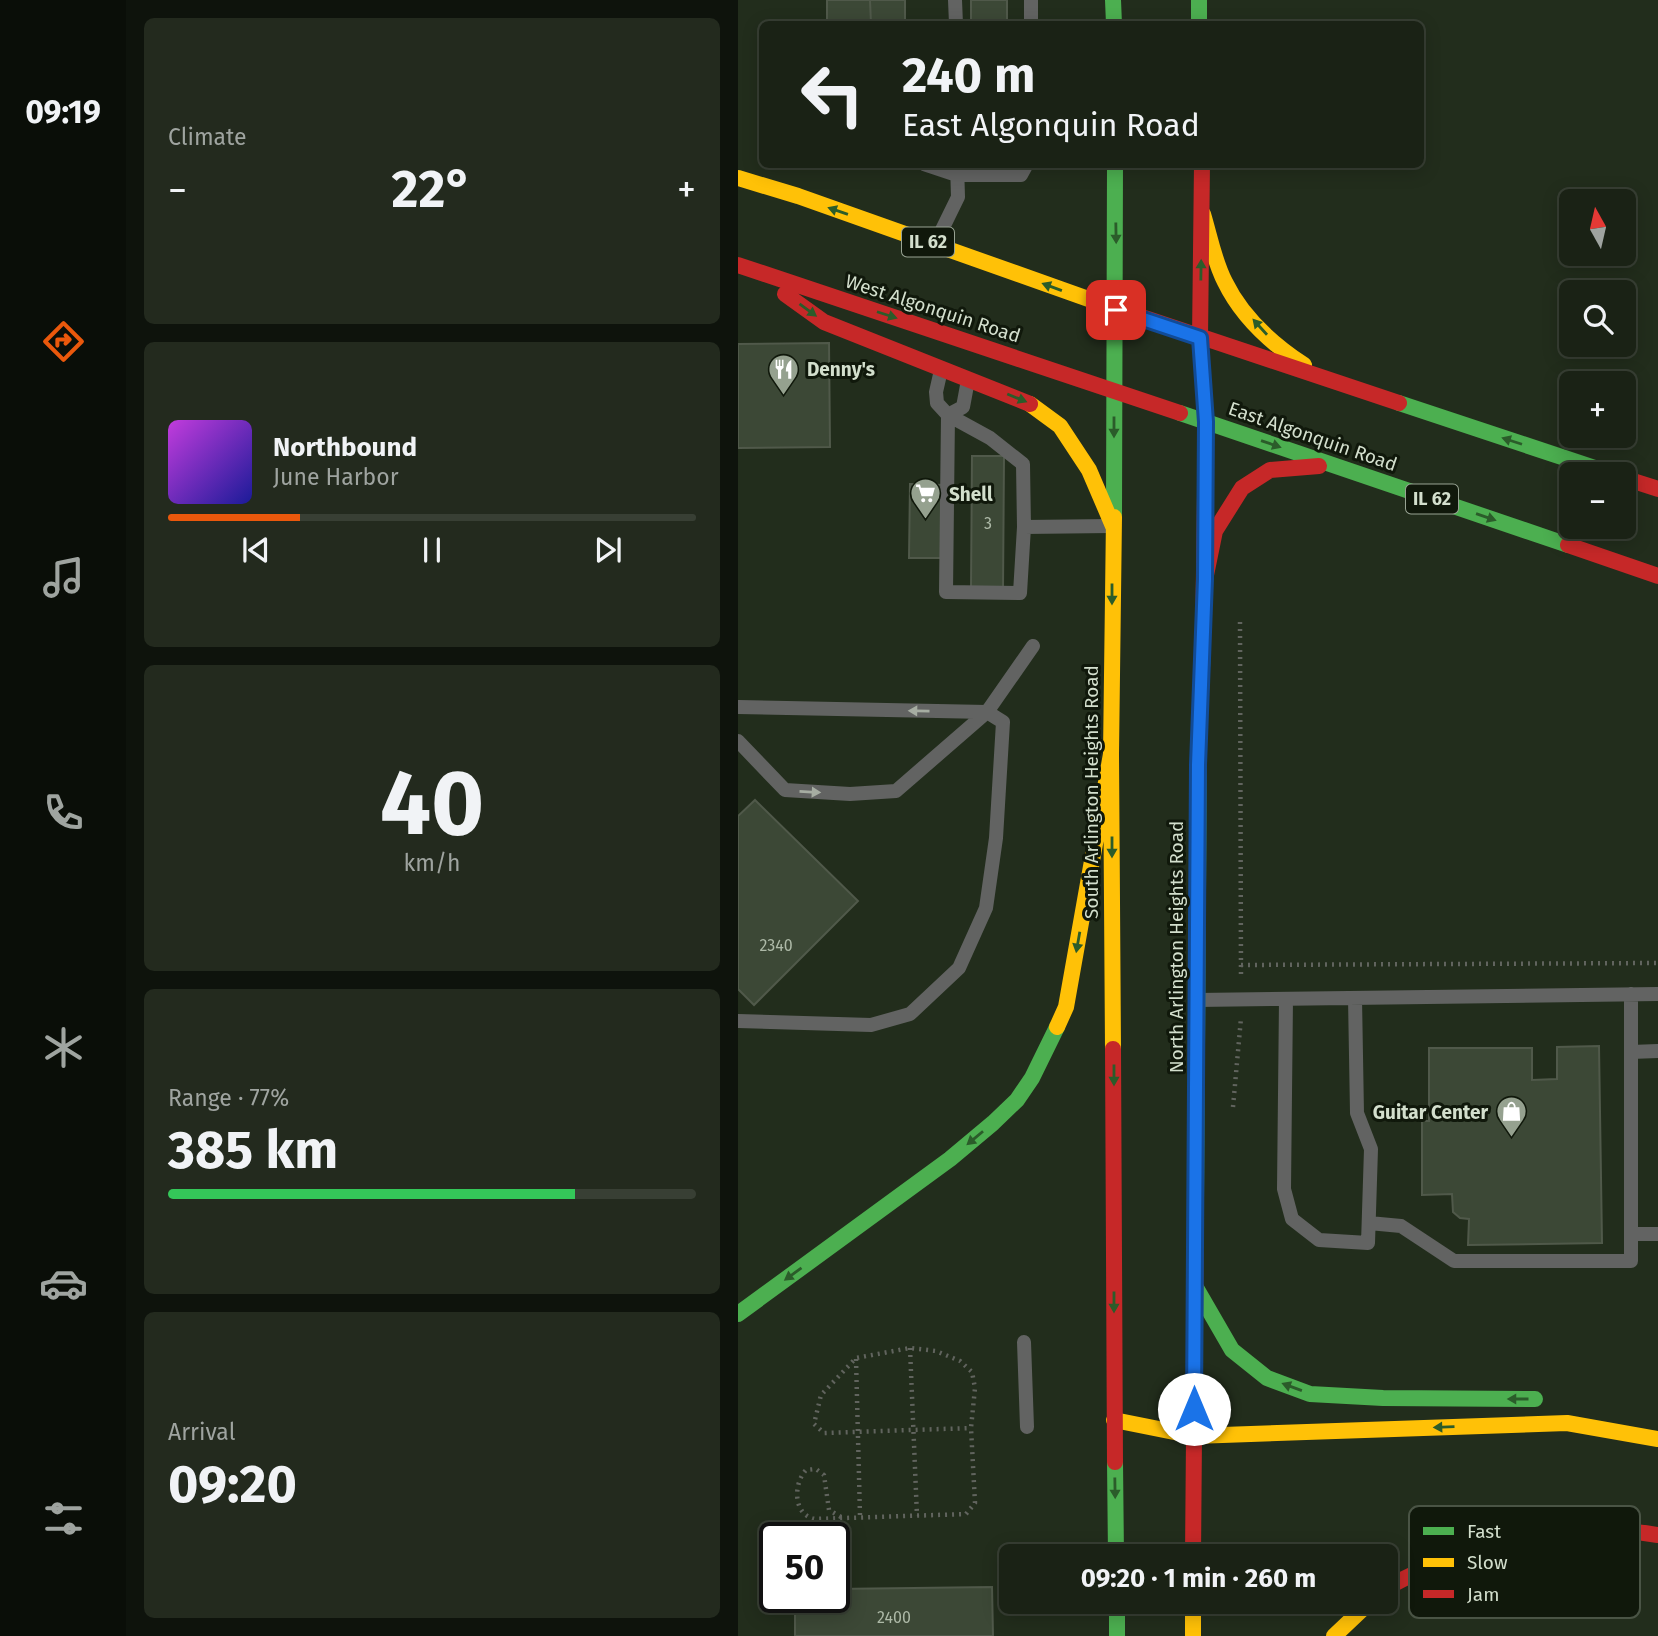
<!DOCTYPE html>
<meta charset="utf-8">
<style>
:root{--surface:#1a2215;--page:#232a1e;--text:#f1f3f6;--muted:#9fa4a0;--line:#383f34;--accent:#ea580c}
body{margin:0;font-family:"Fira Sans",sans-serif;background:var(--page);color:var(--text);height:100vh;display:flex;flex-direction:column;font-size:26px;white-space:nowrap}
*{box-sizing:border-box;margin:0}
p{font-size:23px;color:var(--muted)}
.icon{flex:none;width:38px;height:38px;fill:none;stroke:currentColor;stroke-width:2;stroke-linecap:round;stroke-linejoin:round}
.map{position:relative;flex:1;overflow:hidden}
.sheet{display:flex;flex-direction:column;gap:18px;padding:18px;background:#0e130c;width:612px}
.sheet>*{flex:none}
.top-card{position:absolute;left:21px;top:21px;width:665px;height:147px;border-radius:10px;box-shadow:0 4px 18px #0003,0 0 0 2px var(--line);background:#1a2215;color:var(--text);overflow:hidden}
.needle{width:46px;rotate:352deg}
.fabs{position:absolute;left:821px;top:189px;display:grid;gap:14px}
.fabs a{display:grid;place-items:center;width:77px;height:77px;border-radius:10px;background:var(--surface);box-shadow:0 4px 18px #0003,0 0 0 2px var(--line);font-size:35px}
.speed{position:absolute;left:21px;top:1522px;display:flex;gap:14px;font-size:35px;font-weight:700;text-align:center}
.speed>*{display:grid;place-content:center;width:91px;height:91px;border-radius:50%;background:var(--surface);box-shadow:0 4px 18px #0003,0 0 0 2px var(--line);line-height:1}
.speed .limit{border:4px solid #111;border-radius:10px;background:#fff;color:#111}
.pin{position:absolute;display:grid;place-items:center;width:60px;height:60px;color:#fff;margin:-30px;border-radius:14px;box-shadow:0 4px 10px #0006}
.me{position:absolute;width:77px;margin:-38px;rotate:0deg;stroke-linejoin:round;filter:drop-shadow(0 0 5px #0008)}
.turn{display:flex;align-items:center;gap:24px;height:147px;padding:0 28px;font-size:32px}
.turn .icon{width:91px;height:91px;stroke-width:2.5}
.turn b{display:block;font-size:49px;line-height:60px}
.big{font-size:52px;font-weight:700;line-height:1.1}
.sheet .card{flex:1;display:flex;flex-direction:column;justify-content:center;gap:10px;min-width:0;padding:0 24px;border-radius:10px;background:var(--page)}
.sheet .dial{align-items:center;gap:0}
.dial b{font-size:91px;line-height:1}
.song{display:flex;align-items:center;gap:21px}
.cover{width:84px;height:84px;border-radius:10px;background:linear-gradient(135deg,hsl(290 70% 55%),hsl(240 70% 35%))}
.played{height:7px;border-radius:4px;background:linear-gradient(90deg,var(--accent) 25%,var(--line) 25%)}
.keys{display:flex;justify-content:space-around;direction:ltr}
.heat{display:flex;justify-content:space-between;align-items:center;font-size:38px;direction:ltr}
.charge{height:10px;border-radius:5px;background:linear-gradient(90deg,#34c759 77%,var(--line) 0)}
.trip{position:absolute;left:261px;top:1544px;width:399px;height:70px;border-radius:10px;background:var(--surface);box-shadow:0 4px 18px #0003,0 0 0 2px var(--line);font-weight:700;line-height:70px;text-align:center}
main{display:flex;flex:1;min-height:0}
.menu{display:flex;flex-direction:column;width:126px;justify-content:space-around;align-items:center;background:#0a0e08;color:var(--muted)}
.menu .icon{width:49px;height:49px}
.menu .active{color:var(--accent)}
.menu b{font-size:32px;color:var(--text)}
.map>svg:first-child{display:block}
</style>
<main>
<nav class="menu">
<b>09:19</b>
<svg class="icon active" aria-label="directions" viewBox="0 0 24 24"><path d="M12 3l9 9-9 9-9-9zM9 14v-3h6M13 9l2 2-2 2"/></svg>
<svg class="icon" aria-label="music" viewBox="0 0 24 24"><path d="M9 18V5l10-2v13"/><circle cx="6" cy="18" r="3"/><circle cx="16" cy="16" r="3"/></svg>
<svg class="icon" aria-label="phone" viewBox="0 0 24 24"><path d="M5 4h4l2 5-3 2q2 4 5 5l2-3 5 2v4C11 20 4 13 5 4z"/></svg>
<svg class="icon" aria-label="climate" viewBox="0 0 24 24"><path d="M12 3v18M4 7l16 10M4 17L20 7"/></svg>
<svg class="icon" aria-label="car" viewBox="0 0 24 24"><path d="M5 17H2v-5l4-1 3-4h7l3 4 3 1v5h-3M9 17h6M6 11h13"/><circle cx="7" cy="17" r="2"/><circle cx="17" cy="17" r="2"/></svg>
<svg class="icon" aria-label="filters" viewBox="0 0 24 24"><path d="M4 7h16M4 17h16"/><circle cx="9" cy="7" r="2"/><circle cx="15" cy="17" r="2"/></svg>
</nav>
<section class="sheet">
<div class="card"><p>Climate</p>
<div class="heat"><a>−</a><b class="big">22°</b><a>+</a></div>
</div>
<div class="card">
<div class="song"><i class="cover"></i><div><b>Northbound</b><p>June Harbor</p></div></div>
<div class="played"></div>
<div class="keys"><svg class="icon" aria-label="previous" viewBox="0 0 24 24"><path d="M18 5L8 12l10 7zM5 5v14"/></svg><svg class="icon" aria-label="pause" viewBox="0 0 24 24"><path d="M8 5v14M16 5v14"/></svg><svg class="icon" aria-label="next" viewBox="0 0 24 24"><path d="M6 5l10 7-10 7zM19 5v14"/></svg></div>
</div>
<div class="card dial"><b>40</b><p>km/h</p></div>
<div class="card"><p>Range · 77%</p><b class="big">385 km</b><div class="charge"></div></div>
<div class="card"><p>Arrival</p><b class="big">09:20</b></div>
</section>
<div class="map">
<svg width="920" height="1636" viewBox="0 0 920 1636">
<rect width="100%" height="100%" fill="#222d1c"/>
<path fill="#3c4836" stroke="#50594a" stroke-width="2" d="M89 0H132L133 24H89Z
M132 0H167V24H133Z
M233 0H269V24H233Z
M91 343 92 447 0 448V344Z
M234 456H266L265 590H233Z
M172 484 206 485 205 558H171Z
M17 800 120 901 16 1005 0 989V816Z
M861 1046 864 1243 730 1245 731 1219 722 1218 715 1212 714 1194 684 1195V1121H691V1048H794V1080L819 1079V1047Z
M254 1587 255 1636H57V1598H96V1589Z"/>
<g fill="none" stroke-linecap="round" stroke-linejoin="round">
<path stroke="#61645e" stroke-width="4.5" stroke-dasharray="2 5" stroke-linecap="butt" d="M502 622 503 978
M503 965 920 963
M495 1107 503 1018
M172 1348 179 1516
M118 1359 122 1516
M103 1517 91 1510 86 1475 78 1469 68 1470C55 1484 55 1515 77 1519L228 1514 237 1503 233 1428 237 1388 234 1372 222 1361 198 1351 172 1348 118 1358 83 1395 76 1424 86 1433 233 1428"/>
<path stroke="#626362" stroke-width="14" d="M217 0 218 24
M293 0V24
M186 164 219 175H283L289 164
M197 244 220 197 219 164
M203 370 198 392 199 403 210 415 252 438 285 464 286 527 373 526
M210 415 208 592 282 593 286 527
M210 415 225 407 230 380
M0 707 249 712 265 722 258 838 248 908 221 968 172 1014 133 1025 0 1021
M0 741 47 790 112 794 158 791 249 712 295 646
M548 999 546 1189 554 1219 581 1240 630 1243 633 1149 619 1113 617 998
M459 1000 920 994
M893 1052 920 1051
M631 1223 663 1226 716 1261H893V994
M893 1234H920
M286 1342 289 1427"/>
<path stroke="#4caf50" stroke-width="16" d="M375 0 376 24
M461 0V24
M661 403 875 474
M442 413 830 545
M376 517 377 164
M458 1200 461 738 465 644
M457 1286 494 1350 529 1378 572 1394 645 1398 797 1399
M0 1314 212 1159 255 1123 279 1100 294 1078 319 1027
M377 1462 378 1556
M379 1601V1636"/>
<path stroke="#ffc107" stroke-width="16" d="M0 178 60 196 356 301
M465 214C472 237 476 261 487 282 504 317 534 344 566 365
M292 404 322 426 351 470 375 526
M319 1027 328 1007 373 754
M375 1049 373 754 376 517
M376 1420 456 1436 829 1423 920 1439
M455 1601V1636
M596 1636 633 1601"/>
<path stroke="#c62828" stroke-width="16" d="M464 164 462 338 468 422 465 644
M0 265 442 413
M47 294 86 322 292 404
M356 301 661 403
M886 478 920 489
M830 545 920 576
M467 580 477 531 504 488 532 470 581 466
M375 1049 377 1462
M455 1556 458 1200
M648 1588C740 1539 815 1518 920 1535"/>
</g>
<defs><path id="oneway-solid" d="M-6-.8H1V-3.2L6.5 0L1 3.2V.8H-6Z" transform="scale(1.75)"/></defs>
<g fill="#2b5c2a">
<use href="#oneway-solid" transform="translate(100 211) rotate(-161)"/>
<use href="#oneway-solid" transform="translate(378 233) rotate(89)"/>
<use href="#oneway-solid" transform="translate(463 270) rotate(-89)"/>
<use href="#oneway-solid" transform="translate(314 287) rotate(-160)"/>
<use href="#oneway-solid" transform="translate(70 310) rotate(36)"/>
<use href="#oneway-solid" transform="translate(149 315) rotate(18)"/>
<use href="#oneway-solid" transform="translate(522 327) rotate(-132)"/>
<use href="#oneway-solid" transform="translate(279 398) rotate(22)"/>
<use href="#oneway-solid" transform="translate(376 427) rotate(90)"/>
<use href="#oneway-solid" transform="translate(774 441) rotate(-162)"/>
<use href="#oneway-solid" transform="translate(533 444) rotate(19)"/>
<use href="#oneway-solid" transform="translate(748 517) rotate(19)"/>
<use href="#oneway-solid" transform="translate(374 594) rotate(90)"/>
<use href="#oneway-solid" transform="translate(374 847) rotate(90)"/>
<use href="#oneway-solid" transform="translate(340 942) rotate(100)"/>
<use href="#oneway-solid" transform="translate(376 1075) rotate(90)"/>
<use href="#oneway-solid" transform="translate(237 1138) rotate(140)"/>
<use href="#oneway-solid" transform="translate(55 1274) rotate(144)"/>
<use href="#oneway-solid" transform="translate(376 1302) rotate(90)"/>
<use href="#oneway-solid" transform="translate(554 1387) rotate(-160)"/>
<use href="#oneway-solid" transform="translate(780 1399) rotate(-180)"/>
<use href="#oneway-solid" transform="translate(706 1427) rotate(178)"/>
<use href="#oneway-solid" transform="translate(377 1488) rotate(89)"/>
</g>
<g fill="#a6ada2">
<use href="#oneway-solid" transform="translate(181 711) rotate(-179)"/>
<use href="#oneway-solid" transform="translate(72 792) rotate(3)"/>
</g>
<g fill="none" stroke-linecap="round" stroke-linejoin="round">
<defs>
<path id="route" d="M378 310 462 338 468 422 467 579 460 765 456 1409"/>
</defs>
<use href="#route" stroke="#114b97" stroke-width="18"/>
<use href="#route" stroke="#1a73e8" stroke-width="12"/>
</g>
<defs>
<symbol id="restaurant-pin" viewBox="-11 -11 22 30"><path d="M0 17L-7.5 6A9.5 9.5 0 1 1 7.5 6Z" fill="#95a18f" stroke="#10180b"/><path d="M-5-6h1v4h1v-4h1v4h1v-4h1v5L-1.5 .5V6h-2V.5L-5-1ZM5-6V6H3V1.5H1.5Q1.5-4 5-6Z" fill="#fff"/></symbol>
<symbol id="supermarket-pin" viewBox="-11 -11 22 30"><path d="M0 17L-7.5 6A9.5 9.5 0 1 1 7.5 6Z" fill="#95a18f" stroke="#10180b"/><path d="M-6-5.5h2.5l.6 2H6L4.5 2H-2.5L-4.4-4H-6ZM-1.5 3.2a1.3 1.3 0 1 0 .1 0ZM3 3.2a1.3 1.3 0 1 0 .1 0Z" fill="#fff"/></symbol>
<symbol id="shop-pin" viewBox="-11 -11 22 30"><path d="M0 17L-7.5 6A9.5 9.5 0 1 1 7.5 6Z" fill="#95a18f" stroke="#10180b"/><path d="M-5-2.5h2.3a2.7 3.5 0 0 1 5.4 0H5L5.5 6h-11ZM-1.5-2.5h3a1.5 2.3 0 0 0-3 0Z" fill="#fff"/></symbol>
</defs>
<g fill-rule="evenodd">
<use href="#restaurant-pin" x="28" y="352" width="35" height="47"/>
<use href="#supermarket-pin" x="170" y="476" width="35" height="47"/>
<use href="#shop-pin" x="756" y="1094" width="35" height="47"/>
</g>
<g text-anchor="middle" stroke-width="6" stroke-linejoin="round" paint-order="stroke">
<g font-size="16" fill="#adb9a7">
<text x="250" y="529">3</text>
<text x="38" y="951">2340</text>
<text x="156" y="1623">2400</text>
</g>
<g fill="#10180b" stroke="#98a393" stroke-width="2">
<rect x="164" y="227.5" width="52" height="29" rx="5"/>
<rect x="668" y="484.5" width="52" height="29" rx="5"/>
</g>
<g font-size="18" font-weight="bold" fill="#d3dfcd">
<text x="190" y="248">IL 62</text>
<text x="694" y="505">IL 62</text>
</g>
<g font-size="19" fill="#d3dfcd" stroke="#10180b">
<text transform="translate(195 308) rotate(18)" y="7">West Algonquin Road</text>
<text transform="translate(575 436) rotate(19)" y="7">East Algonquin Road</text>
<text transform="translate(353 792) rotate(-90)" y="7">South Arlington Heights Road</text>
<text transform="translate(438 947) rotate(-90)" y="7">North Arlington Heights Road</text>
</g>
<g font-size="19" font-weight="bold" fill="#d3dfcd" stroke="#10180b" text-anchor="start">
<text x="69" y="376">Denny's</text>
<text x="211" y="501">Shell</text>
<text x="750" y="1119" text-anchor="end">Guitar Center</text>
</g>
</g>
<rect x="671" y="1506" width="231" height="112" rx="10" fill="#10180b" stroke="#4a5445" stroke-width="2"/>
<rect x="685" y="1527" width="31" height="8" fill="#4caf50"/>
<rect x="685" y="1558" width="31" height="9" fill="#ffc107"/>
<rect x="685" y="1590" width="31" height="8" fill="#c62828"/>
<g font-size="19" fill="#d3dfcd">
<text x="729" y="1538">Fast</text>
<text x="729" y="1569">Slow</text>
<text x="729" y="1601">Jam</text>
</g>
</svg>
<div class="fabs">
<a><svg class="needle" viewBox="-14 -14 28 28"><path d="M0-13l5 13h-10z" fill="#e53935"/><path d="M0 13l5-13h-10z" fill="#9fa4a0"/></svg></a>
<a><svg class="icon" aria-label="search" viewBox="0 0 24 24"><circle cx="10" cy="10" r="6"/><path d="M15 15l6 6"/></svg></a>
<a>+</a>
<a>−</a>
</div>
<div class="speed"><div class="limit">50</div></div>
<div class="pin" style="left:378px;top:310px;background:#d93025"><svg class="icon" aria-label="arrive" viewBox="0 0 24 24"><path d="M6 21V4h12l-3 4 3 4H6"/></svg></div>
<svg class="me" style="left:456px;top:1409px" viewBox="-20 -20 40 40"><circle r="19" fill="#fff"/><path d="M0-13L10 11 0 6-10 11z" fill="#1a73e8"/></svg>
<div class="trip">09:20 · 1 min · 260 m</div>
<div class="top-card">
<div class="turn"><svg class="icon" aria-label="left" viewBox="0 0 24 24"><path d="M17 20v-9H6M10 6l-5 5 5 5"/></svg><div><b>240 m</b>East Algonquin Road</div></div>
</div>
</div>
</main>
